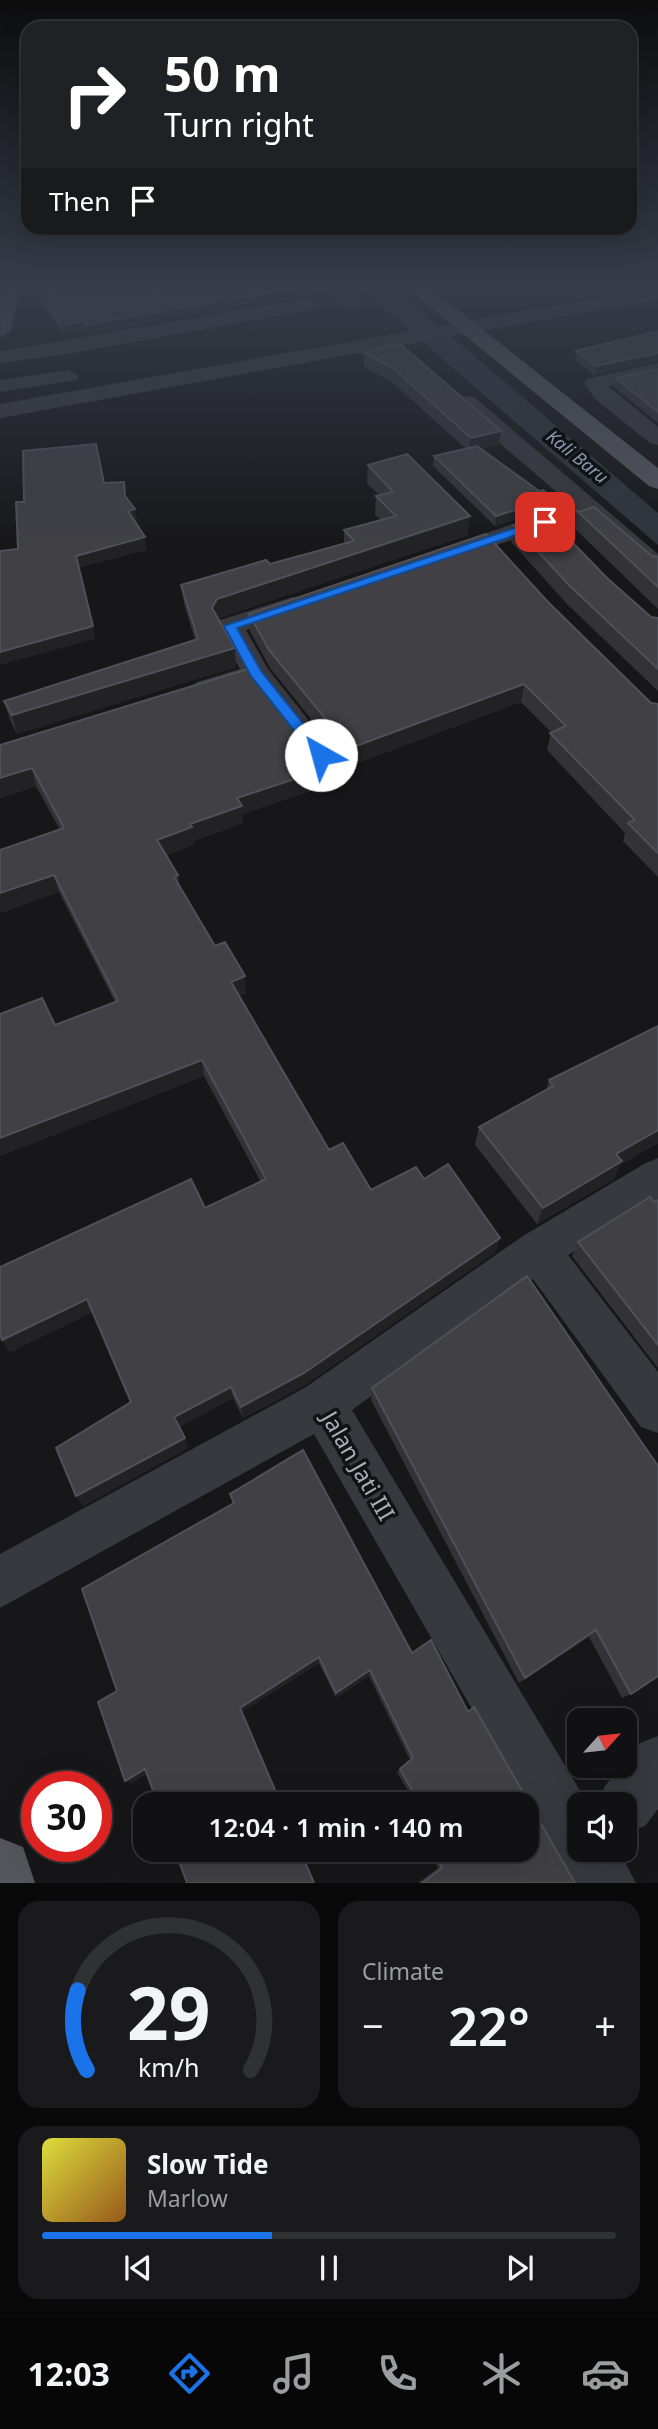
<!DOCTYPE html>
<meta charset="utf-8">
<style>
:root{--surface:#111113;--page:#1a1a1c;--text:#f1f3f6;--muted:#9c9da0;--line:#303133;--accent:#1a73e8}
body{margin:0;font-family:"Noto Sans",sans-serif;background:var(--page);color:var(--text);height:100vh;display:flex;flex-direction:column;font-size:26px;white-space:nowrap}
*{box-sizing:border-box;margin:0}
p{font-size:23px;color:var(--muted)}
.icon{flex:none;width:38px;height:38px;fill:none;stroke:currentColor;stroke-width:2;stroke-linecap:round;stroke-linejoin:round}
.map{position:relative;height:1883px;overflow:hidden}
.side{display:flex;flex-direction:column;gap:18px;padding:18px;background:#09090a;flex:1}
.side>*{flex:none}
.hud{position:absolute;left:21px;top:21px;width:616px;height:214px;border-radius:21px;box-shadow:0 7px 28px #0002,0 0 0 2px var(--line);background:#202124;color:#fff;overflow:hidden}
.needle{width:46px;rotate:63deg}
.tools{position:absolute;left:567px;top:1708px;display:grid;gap:14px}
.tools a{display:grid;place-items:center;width:70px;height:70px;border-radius:14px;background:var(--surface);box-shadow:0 7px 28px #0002,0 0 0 2px var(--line);font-size:35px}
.speed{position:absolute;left:21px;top:1771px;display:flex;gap:14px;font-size:35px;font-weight:700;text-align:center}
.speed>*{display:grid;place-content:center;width:91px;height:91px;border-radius:50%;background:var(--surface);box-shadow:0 7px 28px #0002,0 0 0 2px var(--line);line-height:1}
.speed .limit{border:10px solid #d22;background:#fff;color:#111}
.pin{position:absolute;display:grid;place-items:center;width:60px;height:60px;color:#fff;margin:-30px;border-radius:14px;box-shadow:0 4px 10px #0006}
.me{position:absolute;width:77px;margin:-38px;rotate:322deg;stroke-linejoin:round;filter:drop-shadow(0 0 5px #0008)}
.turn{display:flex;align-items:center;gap:24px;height:147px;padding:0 28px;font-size:32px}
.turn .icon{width:91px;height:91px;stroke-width:2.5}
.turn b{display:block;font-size:49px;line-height:60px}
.then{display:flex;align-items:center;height:66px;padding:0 28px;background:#0003;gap:14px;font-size:26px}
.big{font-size:52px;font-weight:600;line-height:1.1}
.side .tile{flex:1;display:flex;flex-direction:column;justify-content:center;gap:10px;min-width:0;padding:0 24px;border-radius:21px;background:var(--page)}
.side .dial{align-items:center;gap:0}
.dial svg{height:182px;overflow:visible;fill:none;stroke:var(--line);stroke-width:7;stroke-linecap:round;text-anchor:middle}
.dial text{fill:var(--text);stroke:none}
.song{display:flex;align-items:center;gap:21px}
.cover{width:84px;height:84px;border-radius:10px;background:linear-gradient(135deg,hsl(60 70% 55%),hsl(30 70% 35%))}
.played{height:7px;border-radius:4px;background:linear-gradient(90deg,var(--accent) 40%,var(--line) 40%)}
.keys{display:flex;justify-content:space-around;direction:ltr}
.heat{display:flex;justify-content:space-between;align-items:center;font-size:38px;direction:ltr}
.side .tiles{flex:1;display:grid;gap:18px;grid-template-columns:1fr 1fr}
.tile:last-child{grid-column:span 2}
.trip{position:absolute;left:133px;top:1792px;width:406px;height:70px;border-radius:21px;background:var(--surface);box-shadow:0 7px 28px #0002,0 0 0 2px var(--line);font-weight:600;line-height:70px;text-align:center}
.tab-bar{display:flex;height:112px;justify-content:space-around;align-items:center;background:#070708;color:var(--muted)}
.tab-bar .icon{width:49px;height:49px}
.tab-bar .on{color:var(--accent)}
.tab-bar b{font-size:32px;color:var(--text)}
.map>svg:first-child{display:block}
</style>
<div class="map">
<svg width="658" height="1883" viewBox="0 0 658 1883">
<rect width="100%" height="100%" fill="#171719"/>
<path fill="#2e353c" d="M360 284H390L658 513V545L389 313Z"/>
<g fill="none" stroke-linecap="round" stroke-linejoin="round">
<path fill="#38393e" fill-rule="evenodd" d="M147 284H166L175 296 173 300H159Z
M325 284H345L364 305 354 311 347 309Z
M658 287V299L0 418V404Z
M308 299 318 305 315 309 62 355 0 363V351Z
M658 363V375L608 386 658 427V445L650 443 595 399 584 383 587 379Z
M69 370 79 376 76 380 0 392V380Z
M466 396 474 397 658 554V575L649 572 458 407 455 402Z
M539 515 558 517 569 529 566 534 557 536 542 529 446 563 437 560 433 555 437 550Z
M293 597 302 599 306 605 302 611 246 630 268 669 336 755 332 762 321 765 310 762 250 684 207 697 197 694 193 688 197 682 240 669 216 626 220 620Z
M658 1158V1199L568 1255 658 1372V1433L641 1427 533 1279 352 1410 588 1804H579V1850H618L636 1883H572L314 1434 0 1608V1554L306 1387 523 1236 644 1164Z
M658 1736V1809L645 1826 625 1834V1804H597L605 1786 621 1766H625L638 1744Z"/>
<path fill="#54565c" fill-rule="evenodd" d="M1 284H21L11 331 0 337Z
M402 284H425L658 468V489L649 486Z
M0 1838 23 1847 35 1883H0Z"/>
</g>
<path fill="#333337" d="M46 284H150L158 294H172L174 292 168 284H328V291L87 334 84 330 63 334 41 304 40 296 50 294 48 292Z
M658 331V361L594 375 575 360 576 351Z
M399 343 499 445 481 449 539 491 564 507 562 517 538 512 495 526 433 466 434 456 466 449 392 382 364 367V353Z
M658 369V423L614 387 616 378Z
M368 465 468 535 219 618 218 619 236 667 17 734 10 720 4 701 195 640 184 604 181 585 270 564 344 543V530L381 520 375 515 376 496 379 495 367 483Z
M574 508 652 556 658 557V609L571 525Z
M513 525 606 577 651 617 658 618V691L567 604 511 542Z
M548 602 651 703 658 704V877L623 841 625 833 547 750 551 732 521 702 325 775V786L243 814V823L194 841V845L166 855 178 875 179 886 215 946 246 993 239 996 329 1150 371 1190 424 1179 496 1252 305 1385 243 1418 233 1398 179 1427 188 1448 83 1506 76 1496 131 1402 93 1312 10 1352 2 1340 205 1208 261 1182 204 1076 0 1156V1014L55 1025 115 1002 59 892 0 913 60 830 36 786 0 798V745L308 746 320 750 333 747V746L270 668 250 631 249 614Z
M658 1026V1143L620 1165 614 1179 537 1224 475 1145 479 1127 546 1090 549 1080Z
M658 1200V1368L572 1256 578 1242Z
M372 1388 658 1466 631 1694 622 1698 589 1637 519 1683 371 1400Z
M303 1450 412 1653 431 1640 468 1712 474 1707 575 1883H418L438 1868 429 1850H527V1804H416L397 1772 410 1760 369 1676 336 1698 319 1663 242 1712 281 1804H158L146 1774 131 1783 125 1781 98 1702 117 1691 82 1589 233 1504 230 1494Z"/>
<path fill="#222225" d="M319 284H328V291L87 334 85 325Z
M82 321 84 330 63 334 61 326Z
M658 353V361L594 375 596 366Z
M501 431 499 445 469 452 471 438Z
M540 502 538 512 495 526 496 516Z
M135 509 137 521 130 523 128 511Z
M470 516 468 535 219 618 214 627 212 608 217 599Z
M145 537 147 550 79 568 76 556Z
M93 626 95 639 0 665V652Z
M235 648 236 667 17 734 12 715Z
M524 684 521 702 325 775V786L243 814V823L194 841V845L160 857 157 840 190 824 237 798 318 760Z
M32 768 36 786 0 798V778Z
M54 875 59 892 0 913V893Z
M245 976 246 993 233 998 231 982Z
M202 1060 204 1076 0 1156V1138Z
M658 1130V1143L620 1165 614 1179 537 1224 543 1208 616 1154Z
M500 1238 496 1252 305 1385 243 1418 241 1407Z
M87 1299 93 1312 10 1352 2 1340Z
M231 1387 233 1398 178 1428 174 1417Z
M185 1438 188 1448 83 1506 76 1496Z
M596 1630 589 1637 519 1683 525 1678Z
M319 1657V1663L242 1712 281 1804 240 1708Z
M370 1670 369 1676 336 1698V1693Z
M145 1769 150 1771 131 1783 125 1781Z"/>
<path fill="#404045" stroke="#505157" stroke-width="2" d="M47 284H150L158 294H172L177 289 173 284H319L85 325 82 321 61 326 40 296 55 293Z
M658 331V353L596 366 576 351Z
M399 343 501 431 471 438 393 368 364 353Z
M658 369V412L616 378Z
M96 444 104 483 124 482 125 496 135 509 128 511 145 537 76 556 93 626 0 652V551L18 549 16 502H24L23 451Z
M477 446 539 491 543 490 564 507 540 502 496 516 434 456Z
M407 454 470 516 217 599 212 608 235 648 12 715 4 701 198 639 181 585 266 560 270 564 354 541 344 530 396 516 376 496 393 492 368 465Z
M594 507 652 556 658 557V587L574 508 579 512Z
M547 516 606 577 651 617 658 618V669L570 586 513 525Z
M486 534 548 602 651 703 658 704V853L628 823 635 820 550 733 566 726 524 684 318 760 325 769 237 798 242 806 190 824 192 827 157 840 178 875 174 877 215 946 225 942 245 976 231 982 329 1150 343 1143 371 1190 416 1167 424 1179 448 1164 500 1238 304 1373 241 1407 231 1387 174 1417 185 1438 76 1496 56 1448 131 1402 87 1299 2 1340 0 1333V1267L191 1179 205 1208 266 1179 202 1060 0 1138V1014L42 998 55 1025 118 1001 54 875 0 893V850L64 828 32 768 0 778V745L248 669 308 746 320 750 333 747 338 738 334 729 269 650 249 614Z
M658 1026V1130L616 1154 622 1161 543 1208 479 1127 553 1086 549 1080Z
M650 1197 654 1202 658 1200V1345L578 1242Z
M527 1276 658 1466V1676L631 1694 596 1630 525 1678 372 1388Z
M303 1450 412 1653 431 1640 468 1712 474 1707 575 1883H422L442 1868 433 1850H527V1804H420L400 1769 413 1758 370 1670 336 1693 319 1657 240 1708 281 1804H158L145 1769 125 1781 98 1702 117 1691 82 1589 234 1503 230 1494Z
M175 1850H300L314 1883H187Z"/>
<linearGradient id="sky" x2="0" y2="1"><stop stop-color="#0d0d0e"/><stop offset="0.52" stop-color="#363c49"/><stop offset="1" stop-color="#363c49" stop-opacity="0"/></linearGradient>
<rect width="658" height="548" fill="url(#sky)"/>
<path fill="#1a73e8" stroke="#114b97" stroke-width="2" d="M545 518 549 519V524L237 628 261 671 325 751V758H316L251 676 224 626Z"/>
<g text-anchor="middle" stroke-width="7" stroke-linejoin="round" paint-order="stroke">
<g font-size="18" font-style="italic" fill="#8399b1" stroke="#121214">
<text transform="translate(577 457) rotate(39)" y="6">Kali Baru</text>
</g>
<g font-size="23" fill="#aaadb8" stroke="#121214">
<text transform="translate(358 1466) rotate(60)" y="8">Jalan Jati III</text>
</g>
</g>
</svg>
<div class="tools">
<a><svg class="needle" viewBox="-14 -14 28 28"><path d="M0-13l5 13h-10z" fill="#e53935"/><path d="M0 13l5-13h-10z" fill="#9c9da0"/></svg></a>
<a><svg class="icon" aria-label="sound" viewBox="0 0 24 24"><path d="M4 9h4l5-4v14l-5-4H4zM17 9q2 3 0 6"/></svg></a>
</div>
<div class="speed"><div class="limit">30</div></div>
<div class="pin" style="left:545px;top:522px;background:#d93025"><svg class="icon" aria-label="arrive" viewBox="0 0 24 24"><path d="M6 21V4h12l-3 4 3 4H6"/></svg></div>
<svg class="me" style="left:321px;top:755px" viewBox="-20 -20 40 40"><circle r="19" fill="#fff"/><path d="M0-13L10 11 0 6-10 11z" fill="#1a73e8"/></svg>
<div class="trip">12:04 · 1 min · 140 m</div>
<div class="hud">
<div class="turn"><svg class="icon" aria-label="right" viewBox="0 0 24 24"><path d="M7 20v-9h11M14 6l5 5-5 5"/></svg><div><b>50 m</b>Turn right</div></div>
<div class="then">Then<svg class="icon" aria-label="arrive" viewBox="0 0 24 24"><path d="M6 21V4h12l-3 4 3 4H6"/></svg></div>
</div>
</div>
<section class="side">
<div class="tiles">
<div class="tile dial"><svg viewBox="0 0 100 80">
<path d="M14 69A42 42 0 1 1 86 69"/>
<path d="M14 69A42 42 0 0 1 10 34" stroke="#1a73e8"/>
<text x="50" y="56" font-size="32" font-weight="700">29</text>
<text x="50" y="72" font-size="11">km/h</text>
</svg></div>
<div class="tile"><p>Climate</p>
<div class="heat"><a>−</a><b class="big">22°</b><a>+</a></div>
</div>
<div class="tile">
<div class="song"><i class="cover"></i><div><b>Slow Tide</b><p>Marlow</p></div></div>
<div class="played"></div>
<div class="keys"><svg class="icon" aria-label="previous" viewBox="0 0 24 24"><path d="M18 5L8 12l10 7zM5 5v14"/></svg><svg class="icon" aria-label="pause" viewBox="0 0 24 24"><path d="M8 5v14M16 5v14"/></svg><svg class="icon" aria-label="next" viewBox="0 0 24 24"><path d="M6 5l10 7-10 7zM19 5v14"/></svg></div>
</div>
</div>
</section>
<nav class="tab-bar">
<b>12:03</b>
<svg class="icon on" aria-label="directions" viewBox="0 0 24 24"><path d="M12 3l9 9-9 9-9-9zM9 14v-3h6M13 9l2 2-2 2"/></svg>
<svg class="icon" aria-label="music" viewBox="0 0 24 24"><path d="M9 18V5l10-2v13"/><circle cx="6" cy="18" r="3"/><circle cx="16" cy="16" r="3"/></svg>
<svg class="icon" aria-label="phone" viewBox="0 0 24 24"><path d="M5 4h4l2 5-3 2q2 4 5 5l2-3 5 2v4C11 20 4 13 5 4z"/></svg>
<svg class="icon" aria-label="climate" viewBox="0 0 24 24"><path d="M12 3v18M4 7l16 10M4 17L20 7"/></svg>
<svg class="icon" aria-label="car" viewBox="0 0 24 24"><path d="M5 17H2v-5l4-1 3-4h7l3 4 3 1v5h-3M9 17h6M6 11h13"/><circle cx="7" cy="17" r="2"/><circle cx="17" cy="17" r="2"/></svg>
</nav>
